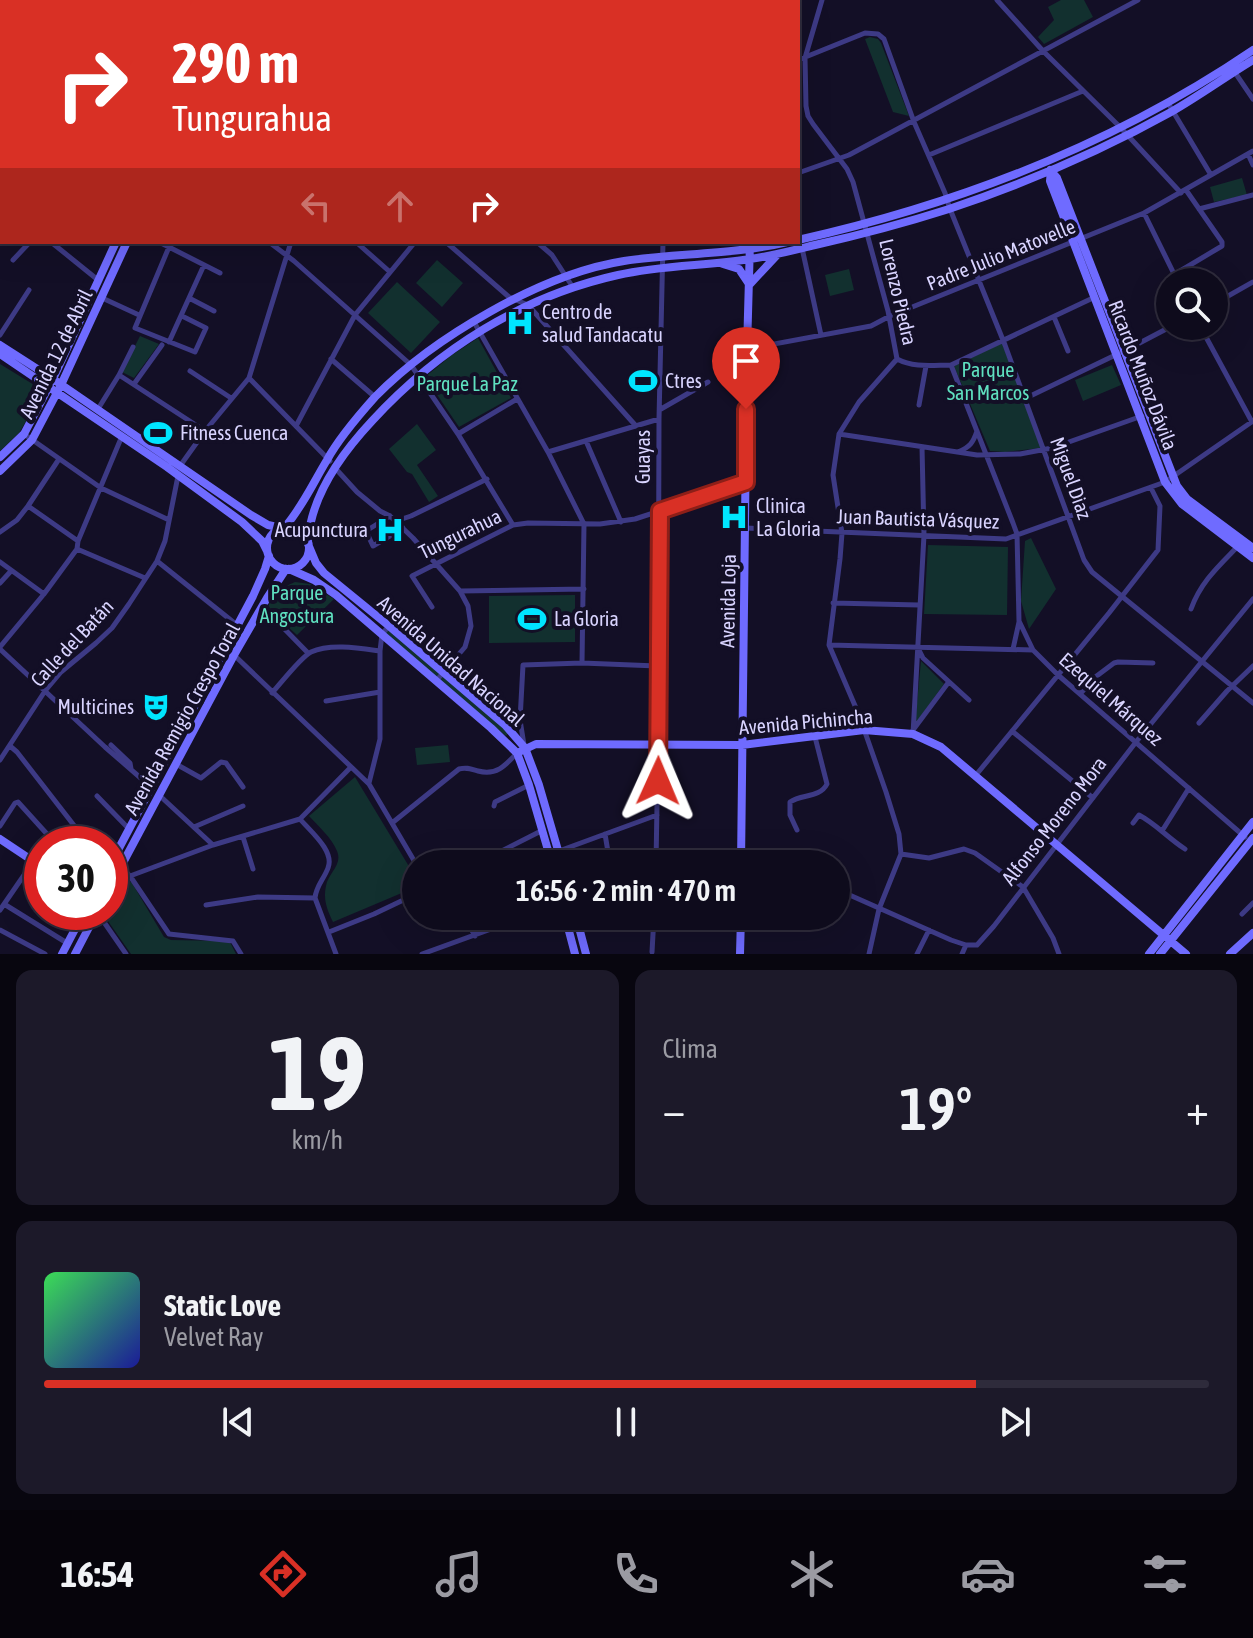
<!DOCTYPE html>
<html lang="es">
<meta charset="utf-8">
<style>
:root{--surface:#0e0b1c;--page:#1c1929;--text:#f1f3f6;--muted:#9b9ba3;--line:#2e2b3b;--accent:#d93025}
body{margin:0;font-family:"Asap Condensed",sans-serif;background:var(--page);color:var(--text);height:100vh;display:flex;flex-direction:column;font-size:30px;white-space:nowrap}
*{box-sizing:border-box;margin:0}
p{font-size:26px;color:var(--muted)}
.icon{flex:none;width:44px;height:44px;fill:none;stroke:currentColor;stroke-width:2;stroke-linecap:round;stroke-linejoin:round}
.map{position:relative;height:954px;overflow:hidden}
.panel{display:flex;flex-direction:column;gap:16px;padding:16px;background:#08060f;flex:1}
.panel>*{flex:none}
.hud{position:absolute;left:0px;top:0px;width:800px;height:244px;box-shadow:0 8px 32px #0002,0 0 0 2px var(--line);background:#d93025;color:#fff;overflow:hidden}
.buttons{position:absolute;left:1156px;top:268px;display:grid;gap:16px}
.buttons a{display:grid;place-items:center;width:72px;height:72px;border-radius:50%;background:var(--surface);box-shadow:0 8px 32px #0002,0 0 0 2px var(--line);font-size:40px}
.speed{position:absolute;left:24px;top:826px;display:flex;gap:16px;font-size:40px;font-weight:700;text-align:center}
.speed>*{display:grid;place-content:center;width:104px;height:104px;border-radius:50%;background:var(--surface);box-shadow:0 8px 32px #0002,0 0 0 2px var(--line);line-height:1}
.speed .limit{border:12px solid #d22;background:#fff;color:#111}
.pin{position:absolute;display:grid;place-items:center;width:68px;height:68px;color:#fff;margin:-82px -34px;border-radius:50% 50% 50% 0;rotate:-45deg;box-shadow:0 0 8px #0007}
.pin .icon{rotate:45deg}
.me{position:absolute;width:88px;margin:-44px;rotate:1deg;stroke-linejoin:round;filter:drop-shadow(0 0 6px #0008)}
.turn{display:flex;align-items:center;gap:28px;height:168px;padding:0 40px;font-size:36px}
.turn .icon{width:104px;height:104px;stroke-width:2.5}
.turn b{display:block;font-size:56px;line-height:68px}
.lanes{display:flex;align-items:center;height:76px;padding:0 40px;background:#0003;justify-content:center;gap:40px;direction:ltr}
.lanes .off{opacity:.35}
.big{font-size:60px;font-weight:600;line-height:1.1}
.panel .tile{flex:1;display:flex;flex-direction:column;justify-content:center;gap:12px;min-width:0;padding:0 28px;border-radius:16px;background:var(--page)}
.panel .dial{align-items:center;gap:0}
.dial b{font-size:104px;line-height:1}
.song{display:flex;align-items:center;gap:24px}
.cover{width:96px;height:96px;border-radius:12px;background:linear-gradient(135deg,hsl(130 70% 55%),hsl(240 70% 35%))}
.played{height:8px;border-radius:4px;background:linear-gradient(90deg,var(--accent) 80%,var(--line) 80%)}
.keys{display:flex;justify-content:space-around;direction:ltr}
.heat{display:flex;justify-content:space-between;align-items:center;font-size:44px;direction:ltr}
.panel .tiles{flex:1;display:grid;gap:16px;grid-template-columns:1fr 1fr}
.tile:last-child{grid-column:span 2}
.trip{position:absolute;left:402px;top:850px;width:448px;height:80px;border-radius:40px;background:var(--surface);box-shadow:0 8px 32px #0002,0 0 0 2px var(--line);font-weight:600;line-height:80px;text-align:center}
.tabs{display:flex;height:128px;justify-content:space-around;align-items:center;background:#06040b;color:var(--muted)}
.tabs .icon{width:56px;height:56px}
.tabs .selected{color:var(--accent)}
.tabs b{font-size:36px;color:var(--text)}
.map>svg:first-child{display:block}
</style>
<div class="map">
<svg width="1253" height="954" viewBox="0 0 1253 954">
<rect width="100%" height="100%" fill="#130f26"/>
<path fill="#12302f" d="M1061 0H1084L1093 17 1044 44 1038 37 1054 20 1048 7Z
M870 37 878 39 881 43 909 116 893 112 865 39Z
M1242 178 1247 195 1214 202 1210 187Z
M437 260 463 283 442 307 416 283Z
M849 269 854 290 830 296 825 275Z
M397 282 440 322 411 353 368 313Z
M140 336 159 344 134 378 122 372Z
M478 338 511 398 459 427 425 377 452 355Z
M1002 343 1041 448 1005 452 990 451 954 366Z
M0 364 44 391 19 433 0 451Z
M1112 365 1121 385 1083 401 1075 380Z
M417 424 436 450 417 465 438 496 429 502 412 474 407 472 389 449Z
M1031 538 1056 589 1029 629 1021 601 1025 541Z
M928 545 1008 547 1007 615 924 614Z
M295 582 310 584 334 599 297 635 267 608C275 594 280 588 295 582Z
M575 595V642L489 643V596Z
M389 627 510 731 506 736 383 634Z
M921 661 944 684 915 724Z
M448 745 450 762 417 765 415 748Z
M355 777 416 878V887L333 922C327 910 323 899 326 886 328 873 343 865 337 851 332 838 318 826 309 816Z
M124 877 132 883 164 937 171 940 227 941 231 944 236 954H131L103 914 104 912H110V897L119 878Z"/>
<g fill="none" stroke-linecap="round" stroke-linejoin="round">
<path stroke="#3d3a85" stroke-width="5" d="M37 0 39 2
M205 0 206 2
M213 0 214 2
M558 0 561 2
M822 0 805 58 806 106 808 116 813 124 847 169 853 182 888 311 897 359 859 402 839 434 833 475 842 533 840 559 829 645 859 715 886 792 899 834 901 854 879 909 869 954
M997 0 1043 51 1120 127 1181 193
M18 2 21 0
M469 2 472 0
M651 2 654 0
M0 19 2 17
M798 60 865 33 878 34 884 39 914 122 945 193 950 209 1005 345 1084 560 1092 572 1253 703
M1234 71 1253 99
M0 86 2 85
M1168 103 1211 175
M0 107 2 110
M1248 154 1253 165
M929 155 1083 91
M798 173 849 155 1138 0
M1199 209 1253 195
M1144 213 1178 282
M0 228H2
M51 242 98 280
M159 242 220 273
M269 242 294 261 411 365 458 434 513 525
M356 242 390 272
M446 242 509 297 528 305 636 426
M537 242 552 255 572 286
M169 247 135 328 195 352 206 328 182 316
M802 248 821 335
M13 260 30 242
M1175 274 1222 246V242L1186 190
M100 297 139 315
M189 298 214 311
M1214 304 1253 282
M1054 317 1068 351
M474 322 548 452 584 524 582 663
M1200 326 1252 422
M0 335 29 290
M169 342 204 265
M747 349 871 326 890 316 1144 213 1253 151
M331 359 375 397
M897 359C914 368 933 365 951 365L1095 297
M951 365 1013 523 1017 534 1019 621 1033 650
M190 371 231 398
M119 375 133 347
M249 378 330 461
M134 384 162 345
M1024 399 1130 348 1172 326
M919 405 926 366
M98 409 119 375 205 431
M661 409 708 382
M296 426 355 315 415 242
M24 434 101 488 169 520
M458 434 517 399
M839 434 977 455 1020 454 1052 448 1142 416
M586 441 621 522
M548 452 659 419
M958 452C970 447 973 443 977 431
M180 466 205 431 249 378 291 242
M336 469 357 492 380 511 390 516 413 538 460 591 468 606 471 626 465 647 436 681
M28 506 78 541
M390 516 366 531 373 546 403 528
M396 521 411 516 487 479
M349 526 355 538 366 531
M745 528 1006 539 1165 482 1253 421
M0 532 17 520 28 506 59 459
M77 549 145 578
M157 561 237 625
M0 562 44 594
M0 583 11 571
M461 591 584 589
M833 603 919 605
M262 606 308 653
M432 607 412 576 513 525 528 523 600 524 635 519 745 483
M1191 609C1201 581 1220 565 1240 544
M829 645 1033 650 1058 675 1245 837
M0 647 44 594 77 549 78 541 122 436
M918 648 923 658 969 700
M0 649 105 747 151 787
M224 649 234 655 369 784 416 864
M1013 649 1019 622
M272 693C281 683 301 657 311 652 330 643 359 648 380 651
M1080 694 1094 678 1114 663 1118 662 1153 663
M326 701 380 692
M1199 723 1227 691 1253 666
M913 730 948 683
M1012 731 1093 798
M913 734 924 535 922 447
M111 745 130 763 131 769
M524 745 520 720 523 665 582 663 657 666
M10 746 17 752 76 828 95 844
M0 760 45 691 61 672 96 643 112 628 129 604 157 561 165 541 178 476
M176 764 201 778 221 762 226 763 243 787
M976 775 1109 613 1158 550 1160 506 1151 488
M369 783 380 739V651L382 634 389 626
M159 795 213 845 300 819 351 767
M97 796 129 829
M494 806 495 802 529 785
M300 819C310 831 335 851 328 868 324 879 316 886 315 898L336 954
M392 823 459 769C467 767 471 769 478 771 496 776 505 766 517 753
M1133 823 1139 815C1156 824 1168 838 1185 849
M0 826 15 803 18 802 56 844
M194 827 243 806
M797 830 790 815V802C802 794 820 798 827 784L815 737
M1162 831 1189 788
M605 834 610 864
M243 837 253 869
M66 844 76 828
M559 851 657 815
M901 854 929 858 964 849 975 853 1023 887 1053 938 1059 954
M476 864 543 830
M656 864 658 746 659 419 663 242
M120 866 130 876 169 934 233 941 241 954
M130 876 213 845
M836 889 951 940 966 945H977L994 926 1136 742 1253 599
M4 904 67 943
M206 905 258 897 315 898
M0 910 33 862
M97 912 126 954
M1242 914 1253 903
M464 916 475 936
M0 930 45 954
M329 932 374 914 416 894
M652 952 654 916
M422 954 527 916
M917 954 929 930
M962 954 966 945"/>
<path stroke="#6f6bff" stroke-width="8" d="M276 2 280 0
M374 2 377 0
M394 2 396 0
M753 2V0
M0 170 2 168
M1050 170 1057 178 1177 486 1187 499 1253 548
M1051 171 1050 181 1165 482 1182 504 1253 558
M798 240C959 204 1116 143 1253 50
M723 264 739 269 749 284
M750 284 778 254
M0 345 53 379 251 515 268 525 282 528
M0 354 167 467 242 522 262 541 267 551
M0 457 24 434 53 379 116 242
M0 471 32 440 61 385 127 242
M285 527C303 506 313 483 327 460 339 438 358 416 375 397 433 338 541 274 624 261 678 253 733 255 787 242
M267 548a21 21 0 1 1 42 0a21 21 0 1 1-42 0Z
M308 541C311 496 343 452 372 421 438 349 523 296 618 275 662 265 706 266 750 259 772 256 794 250 815 245 860 235 905 223 949 209 1026 183 1101 151 1171 112 1199 96 1225 77 1253 60
M308 544 316 563 324 573 389 626 505 725 525 748 539 785 562 864
M289 569 314 580 336 595 491 728 517 753 529 785 552 864
M517 753 536 744 742 745 864 730 913 734 941 747 1186 954
M0 839 42 867
M741 864 747 350 750 242
M110 865 253 596 265 569 269 556
M110 887 234 655 267 598 286 569
M565 916 575 954
M576 916 586 954
M62 954 84 912
M75 954 97 912
M740 954 741 916
M1149 954 1253 822
M1160 954 1253 838
M1230 954 1253 933"/>
</g>
<g fill="none" stroke-linecap="round" stroke-linejoin="round">
<defs>
<path id="route" d="M658 781 660 511 746 482V409"/>
</defs>
<use href="#route" stroke="#8d1f18" stroke-width="20"/>
<use href="#route" stroke="#d93025" stroke-width="14"/>
</g>
<defs>
<symbol id="hospital-bare" viewBox="-9 -9 18 18"><path d="M-5-5h3v3.5h4V-5h3V5h-3V1.5h-4V5h-3Z" fill="#00e5ff" stroke="#130f26" stroke-width="2.5" paint-order="stroke"/></symbol>
<symbol id="stadium-bare" viewBox="-9 -9 18 18"><path d="M0-5a6.5 5 0 1 0 0 10a6.5 5 0 1 0 0-10ZM-3.5-1.8h7v3.6h-7Z" fill="#00e5ff" stroke="#130f26" stroke-width="2.5" paint-order="stroke"/></symbol>
<symbol id="theatre-bare" viewBox="-9 -9 18 18"><path d="M-5-5.5Q0-4 5-5.5V0Q5 5 0 6Q-5 5-5 0ZM-3.3-2.5H-1v1.5H-3.3ZM1-2.5H3.3v1.5H1ZM-2.8 1Q0 5.5 2.8 1Z" fill="#00e5ff" stroke="#130f26" stroke-width="2.5" paint-order="stroke"/></symbol>
</defs>
<g fill-rule="evenodd">
<use href="#hospital-bare" x="500" y="303" width="40" height="40"/>
<use href="#stadium-bare" x="623" y="361" width="40" height="40"/>
<use href="#stadium-bare" x="138" y="413" width="40" height="40"/>
<use href="#hospital-bare" x="714" y="497" width="40" height="40"/>
<use href="#hospital-bare" x="370" y="510" width="40" height="40"/>
<use href="#stadium-bare" x="512" y="599" width="40" height="40"/>
<use href="#theatre-bare" x="136" y="687" width="40" height="40"/>
</g>
<g text-anchor="middle" stroke-width="8" stroke-linejoin="round" paint-order="stroke">
<g font-size="20" fill="#d9d4ff" stroke="#130f26">
<text transform="translate(1001 255) rotate(-22)" y="7">Padre Julio Matovelle</text>
<text transform="translate(898 292) rotate(77)" y="7">Lorenzo Piedra</text>
<text transform="translate(56 354) rotate(-64)" y="7">Avenida 12 de Abril</text>
<text transform="translate(1143 375) rotate(69)" y="7">Ricardo Muñoz Dávila</text>
<text transform="translate(643 457) rotate(-90)" y="7">Guayas</text>
<text transform="translate(1071 478) rotate(70)" y="7">Miguel Diaz</text>
<text transform="translate(918 519) rotate(2)" y="7">Juan Bautista Vásquez</text>
<text transform="translate(460 534) rotate(-26)" y="7">Tungurahua</text>
<text transform="translate(728 601) rotate(-89)" y="7">Avenida Loja</text>
<text transform="translate(72 643) rotate(-47)" y="7">Calle del Batán</text>
<text transform="translate(451 661) rotate(41)" y="7">Avenida Unidad Nacional</text>
<text transform="translate(1111 699) rotate(41)" y="7">Ezequiel Márquez</text>
<text transform="translate(182 719) rotate(-61)" y="7">Avenida Remigio Crespo Toral</text>
<text transform="translate(806 722) rotate(-5)" y="7">Avenida Pichincha</text>
<text transform="translate(1054 821) rotate(-52)" y="7">Alfonso Moreno Mora</text>
</g>
<g font-size="20" fill="#d9d4ff" stroke="#130f26" text-anchor="start">
<text x="542" y="319">Centro de<tspan x="542" dy="23">salud Tandacatu</tspan></text>
<text x="665" y="388">Ctres</text>
<text x="180" y="440">Fitness Cuenca</text>
<text x="756" y="513">Clinica<tspan x="756" dy="23">La Gloria</tspan></text>
<text x="368" y="537" text-anchor="end">Acupunctura</text>
<text x="554" y="626">La Gloria</text>
<text x="134" y="714" text-anchor="end">Multicines</text>
</g>
<g font-size="20" fill="#5fe0c0" stroke="#130f26">
<text x="988" y="377">Parque<tspan x="988" dy="23">San Marcos</tspan></text>
<text x="467" y="391">Parque La Paz</text>
<text x="297" y="600">Parque<tspan x="297" dy="23">Angostura</tspan></text>
</g>
</g>
</svg>
<div class="buttons">
<a><svg class="icon" aria-label="search" viewBox="0 0 24 24"><circle cx="10" cy="10" r="6"/><path d="M15 15l6 6"/></svg></a>
</div>
<div class="speed"><div class="limit">30</div></div>
<div class="pin" style="left:746px;top:409px;background:#d93025"><svg class="icon" aria-label="arrive" viewBox="0 0 24 24"><path d="M6 21V4h12l-3 4 3 4H6"/></svg></div>
<svg class="me" style="left:658px;top:781px" viewBox="-20 -20 40 40"><path d="M0-17L14 15 0 8-14 15z" fill="#d93025" stroke="#fff" stroke-width="4"/></svg>
<div class="trip">16:56 · 2 min · 470 m</div>
<div class="hud">
<div class="turn"><svg class="icon" aria-label="right" viewBox="0 0 24 24"><path d="M7 20v-9h11M14 6l5 5-5 5"/></svg><div><b>290 m</b>Tungurahua</div></div>
<div class="lanes"><svg class="icon off" aria-label="left" viewBox="0 0 24 24"><path d="M17 20v-9H6M10 6l-5 5 5 5"/></svg><svg class="icon off" aria-label="ahead" viewBox="0 0 24 24"><path d="M12 20V5M6 11l6-6 6 6"/></svg><svg class="icon" aria-label="right" viewBox="0 0 24 24"><path d="M7 20v-9h11M14 6l5 5-5 5"/></svg></div>
</div>
</div>
<section class="panel">
<div class="tiles">
<div class="tile dial"><b>19</b><p>km/h</p></div>
<div class="tile"><p>Clima</p>
<div class="heat"><a>−</a><b class="big">19°</b><a>+</a></div>
</div>
<div class="tile">
<div class="song"><i class="cover"></i><div><b>Static Love</b><p>Velvet Ray</p></div></div>
<div class="played"></div>
<div class="keys"><svg class="icon" aria-label="previous" viewBox="0 0 24 24"><path d="M18 5L8 12l10 7zM5 5v14"/></svg><svg class="icon" aria-label="pause" viewBox="0 0 24 24"><path d="M8 5v14M16 5v14"/></svg><svg class="icon" aria-label="next" viewBox="0 0 24 24"><path d="M6 5l10 7-10 7zM19 5v14"/></svg></div>
</div>
</div>
</section>
<nav class="tabs">
<b>16:54</b>
<svg class="icon selected" aria-label="directions" viewBox="0 0 24 24"><path d="M12 3l9 9-9 9-9-9zM9 14v-3h6M13 9l2 2-2 2"/></svg>
<svg class="icon" aria-label="music" viewBox="0 0 24 24"><path d="M9 18V5l10-2v13"/><circle cx="6" cy="18" r="3"/><circle cx="16" cy="16" r="3"/></svg>
<svg class="icon" aria-label="phone" viewBox="0 0 24 24"><path d="M5 4h4l2 5-3 2q2 4 5 5l2-3 5 2v4C11 20 4 13 5 4z"/></svg>
<svg class="icon" aria-label="climate" viewBox="0 0 24 24"><path d="M12 3v18M4 7l16 10M4 17L20 7"/></svg>
<svg class="icon" aria-label="car" viewBox="0 0 24 24"><path d="M5 17H2v-5l4-1 3-4h7l3 4 3 1v5h-3M9 17h6M6 11h13"/><circle cx="7" cy="17" r="2"/><circle cx="17" cy="17" r="2"/></svg>
<svg class="icon" aria-label="filters" viewBox="0 0 24 24"><path d="M4 7h16M4 17h16"/><circle cx="9" cy="7" r="2"/><circle cx="15" cy="17" r="2"/></svg>
</nav>
